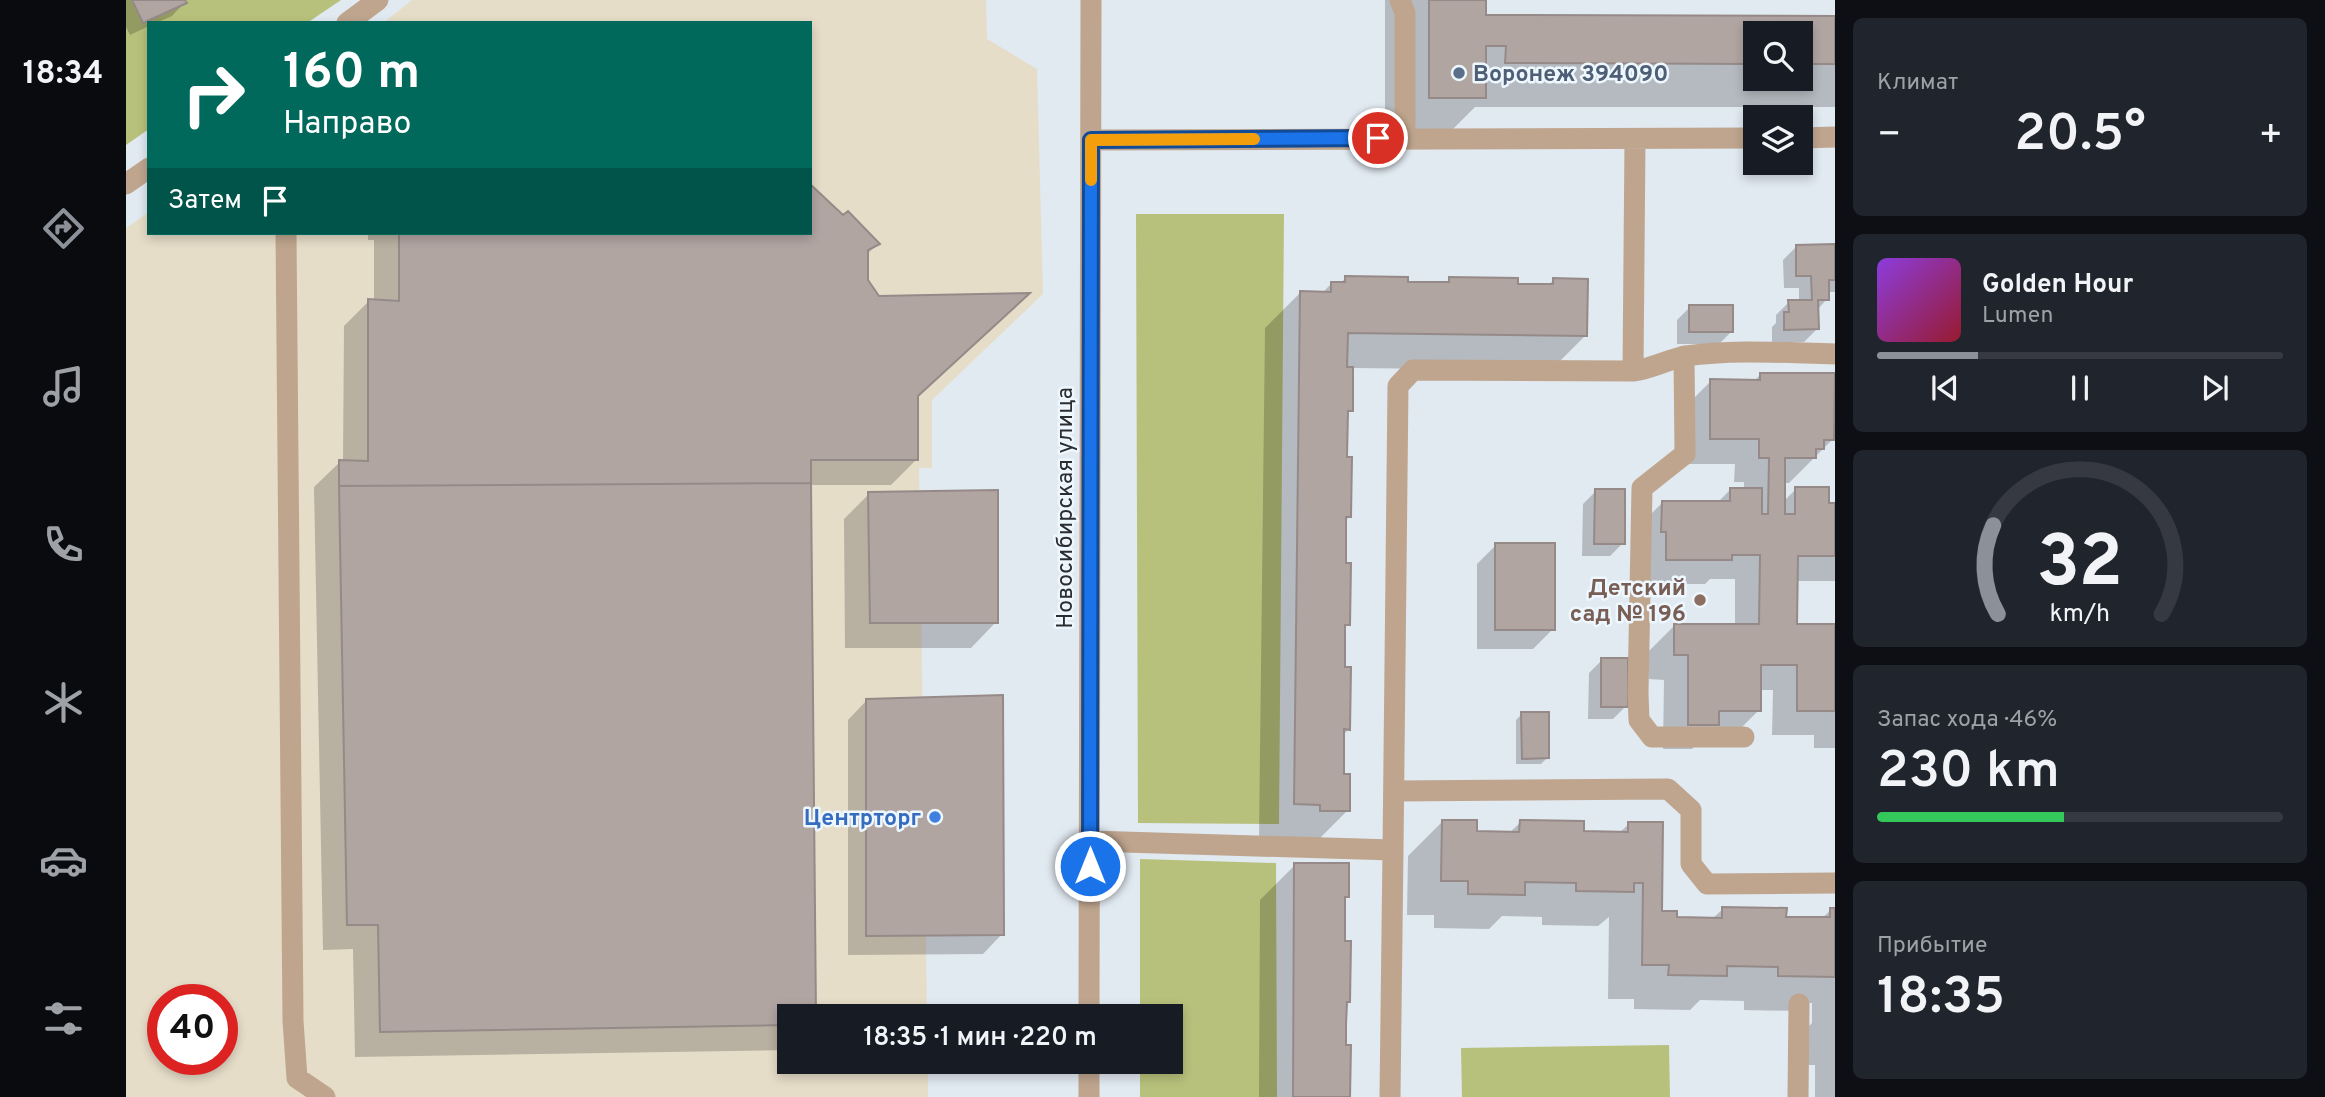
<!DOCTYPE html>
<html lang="ru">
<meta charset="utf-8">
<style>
:root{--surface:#171b24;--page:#20242c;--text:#f1f3f6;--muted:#9ea1a6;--line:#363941;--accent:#8c9099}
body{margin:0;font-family:Overpass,sans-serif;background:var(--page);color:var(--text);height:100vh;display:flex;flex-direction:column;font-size:26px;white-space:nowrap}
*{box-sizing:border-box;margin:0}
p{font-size:23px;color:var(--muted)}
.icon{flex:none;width:38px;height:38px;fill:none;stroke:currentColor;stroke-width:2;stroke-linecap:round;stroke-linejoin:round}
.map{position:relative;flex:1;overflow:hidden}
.panel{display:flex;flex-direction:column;gap:18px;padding:18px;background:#0d0f14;width:490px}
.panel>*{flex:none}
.top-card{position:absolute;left:21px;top:21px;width:665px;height:214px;border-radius:0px;box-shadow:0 4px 10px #0003;background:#00695c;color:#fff;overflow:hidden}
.tools{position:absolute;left:1617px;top:21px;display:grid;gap:14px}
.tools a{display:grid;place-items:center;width:70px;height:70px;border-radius:0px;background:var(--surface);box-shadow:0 4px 10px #0003;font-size:35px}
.speed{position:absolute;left:21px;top:984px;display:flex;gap:14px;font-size:35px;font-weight:700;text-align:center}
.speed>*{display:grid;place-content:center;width:91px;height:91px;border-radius:50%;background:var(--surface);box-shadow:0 4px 10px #0003;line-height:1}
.speed .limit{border:10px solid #d22;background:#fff;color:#111}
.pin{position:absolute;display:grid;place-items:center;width:60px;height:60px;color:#fff;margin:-30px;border:4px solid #fff;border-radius:50%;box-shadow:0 2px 7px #0007}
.me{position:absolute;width:77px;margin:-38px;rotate:0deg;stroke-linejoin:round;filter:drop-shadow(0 0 5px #0008)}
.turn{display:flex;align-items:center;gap:24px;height:147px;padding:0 21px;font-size:32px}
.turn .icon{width:91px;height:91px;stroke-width:2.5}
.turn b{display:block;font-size:49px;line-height:60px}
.then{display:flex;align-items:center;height:66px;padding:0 21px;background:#0003;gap:14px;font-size:26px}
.big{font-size:52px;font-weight:600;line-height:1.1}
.panel .card{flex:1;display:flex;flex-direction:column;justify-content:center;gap:10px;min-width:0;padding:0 24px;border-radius:10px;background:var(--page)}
.panel .dial{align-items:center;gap:0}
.dial svg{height:182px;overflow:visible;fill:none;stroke:var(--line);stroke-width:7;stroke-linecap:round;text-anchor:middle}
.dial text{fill:var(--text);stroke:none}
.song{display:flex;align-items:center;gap:21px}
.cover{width:84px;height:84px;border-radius:10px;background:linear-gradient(135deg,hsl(270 70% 55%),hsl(350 70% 35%))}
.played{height:7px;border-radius:4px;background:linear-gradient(90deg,var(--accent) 25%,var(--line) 25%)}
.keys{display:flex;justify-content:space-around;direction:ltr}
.heat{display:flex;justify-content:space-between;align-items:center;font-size:38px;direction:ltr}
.charge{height:10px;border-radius:5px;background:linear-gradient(90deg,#34c759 46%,var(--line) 0)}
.trip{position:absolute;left:651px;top:1004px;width:406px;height:70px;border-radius:0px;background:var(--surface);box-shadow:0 4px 10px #0003;font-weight:600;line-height:70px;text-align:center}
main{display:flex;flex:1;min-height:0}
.dock{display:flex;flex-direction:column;width:126px;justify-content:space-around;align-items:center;background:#090b0e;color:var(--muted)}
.dock .icon{width:49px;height:49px}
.dock .on{color:var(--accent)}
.dock b{font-size:32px;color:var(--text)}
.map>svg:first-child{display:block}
</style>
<main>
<nav class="dock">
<b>18:34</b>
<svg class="icon on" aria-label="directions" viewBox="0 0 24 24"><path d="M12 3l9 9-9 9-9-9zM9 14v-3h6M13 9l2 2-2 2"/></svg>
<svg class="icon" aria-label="music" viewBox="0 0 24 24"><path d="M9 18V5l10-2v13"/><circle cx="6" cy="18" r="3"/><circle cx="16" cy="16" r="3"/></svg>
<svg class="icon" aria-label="phone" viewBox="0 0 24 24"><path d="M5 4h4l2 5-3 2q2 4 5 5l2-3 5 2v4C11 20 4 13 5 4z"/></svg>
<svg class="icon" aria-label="climate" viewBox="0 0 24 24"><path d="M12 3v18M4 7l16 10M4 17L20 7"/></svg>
<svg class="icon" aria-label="car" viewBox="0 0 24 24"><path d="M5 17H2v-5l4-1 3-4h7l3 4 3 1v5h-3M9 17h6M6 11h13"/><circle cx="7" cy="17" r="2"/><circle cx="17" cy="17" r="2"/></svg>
<svg class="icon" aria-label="filters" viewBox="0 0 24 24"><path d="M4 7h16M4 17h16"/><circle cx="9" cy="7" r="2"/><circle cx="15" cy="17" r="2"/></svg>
</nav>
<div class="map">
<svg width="1709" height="1097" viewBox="0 0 1709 1097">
<rect width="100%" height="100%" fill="#e1e9f1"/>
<path fill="#e6ddc8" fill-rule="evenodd" d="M286 0H860L861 39 911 69 917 294 806 400V468H793L801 1017H663V1062H802V1097H0V228L23 212V233H684V23H257ZM37 999H96V1059H37Z"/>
<path fill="#b8c17b" d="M0 0H215L181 23H23V129L0 145Z
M1010 214H1158L1153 824 1012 823Z
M1014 859 1150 863 1151 1097H1014V1062H1045V1017H1014Z
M1543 1045 1544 1097H1336L1335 1048Z"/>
<path fill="#0003" fill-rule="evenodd" d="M0 0H57L58 3 46 16 30 23H23V26L4 35 0 27Z
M1259 0H1358V17L1709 18V107H1349L1314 142 1259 141ZM1629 33H1675V79H1629Z
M716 217 752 244 740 255V281L790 397 791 459 765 485H684L663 1050 229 1057 227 949 197 950 188 487 214 462H217L218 326 243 301H248V240H242V233H684Z
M1709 246V292H1701V299L1691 310V329L1678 342H1646V327L1650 323V315L1663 302H1673V288H1658L1657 260 1670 247Z
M1220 278 1280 284H1319L1324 279 1390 285H1422L1428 280 1460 335 1425 370 1225 368V410L1220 415V459L1223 517 1218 522 1222 624 1218 629 1217 669 1223 729 1217 735 1216 776 1222 810 1187 845 1133 838 1139 328 1174 293H1196L1206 283H1214Z
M1564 307 1606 331 1593 344H1551V320Z
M1635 374 1709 375V429L1706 432V440L1663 483H1657V502L1670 489 1702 505H1709V581H1670V625L1709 626V748H1688V735H1646L1647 690H1633V710L1608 735H1580L1566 749H1537L1538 680 1523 679V651L1549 625 1609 626V579H1584L1579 584H1515L1511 528 1536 503H1591L1604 490H1618V482H1608L1609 464H1559L1560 406 1585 381H1628Z
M1470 491 1497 543 1484 556H1456L1457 504Z
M743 494 870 622 845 648H719L718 519Z
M1370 545 1427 629 1407 649H1351V564Z
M1476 660 1500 706 1487 719H1462L1463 673Z
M741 700 876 934 857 954 722 955V720Z
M1396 714 1421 758 1415 764H1390V720Z
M1316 822 1349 833H1383L1395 822 1456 833H1493L1503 824 1534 912 1549 919H1586L1597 909 1659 919H1695L1705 910H1709V1097H1689V1065H1676L1677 1032 1686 1023V1003H1683L1675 1011 1618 1010V1001L1574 1000 1564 1010 1508 1009V999H1482L1483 917 1472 926 1416 925V917L1376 916 1363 929 1308 928V915H1281L1282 856Z
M1169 865 1221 896 1218 899 1217 943 1223 1002 1219 1005 1218 1046 1223 1097H1133L1134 900Z"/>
<path fill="#b1a5a2" stroke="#958a88" stroke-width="2" d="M6 0H59L61 3 17 23Z
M1303 0H1360V15L1709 16V64H1675V33H1629V64L1379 63 1380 46H1360V98H1303Z
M684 184 717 215 722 211 754 244 742 250V280L753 296 904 293 792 396V460H685V483L213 486V460L242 461V299L273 301V233H684Z
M1709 244V280H1703V300H1692L1693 329 1658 330V312H1663L1662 300H1686L1685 276H1670V245Z
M1219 276 1282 277V282H1323V277L1392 278V284H1427V278L1462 279 1461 336 1222 333 1221 367H1227V411H1222L1221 457H1226L1225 517H1220V563H1225L1224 625H1219V667H1225L1224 730 1218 729V774H1224V811H1194V805L1168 804 1174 291 1205 292V282H1219Z
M1563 305H1607V332H1563Z
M1634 373H1709L1708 440H1698V449H1690V458H1659V514H1669V487H1703V503H1709V556H1672L1671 624H1709V711H1671V665H1635V711H1593V725H1562V655H1548V624H1633L1634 555H1606V560H1540V532H1535L1536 501H1604V488H1636V514H1642L1643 458H1633V439H1584V379L1634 380Z
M685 483 690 1017H663V1025L254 1032 252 925H221L213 486Z
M1469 489H1499V544H1468Z
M872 490V623H744L742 492Z
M1369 543H1429V630H1369Z
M1475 658H1502V707H1475Z
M877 695 878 935 740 936V699Z
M1395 712H1423V758L1396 759Z
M1316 820H1351V831L1393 832 1394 820 1458 821V831L1502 832V822H1537L1536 911H1551V917L1596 918V907L1661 908 1660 917H1704V908H1709V977L1652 976V967L1601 966V976L1542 975 1543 965H1516L1517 883H1508V892L1450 891V883L1399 882V895L1342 894V881H1315Z
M1168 863H1223V897H1219V941H1225L1224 1002H1221L1220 1024V1045H1225L1224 1097H1167Z"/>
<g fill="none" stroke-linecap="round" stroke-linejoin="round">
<path stroke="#bfa58e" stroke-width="21" d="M1274 0 1279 13V138
M221 23 252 0
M1675 138 1709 137
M965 140 1629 138
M0 184 23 168
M160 233 167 1021 171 1078 199 1097
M1558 356 1559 454 1516 488 1512 694 1513 720 1526 737H1618
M1507 371C1526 369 1542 359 1560 356 1609 349 1660 353 1709 354
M1268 791 1542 789 1565 810V864L1581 884 1709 883
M964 841 1267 850 1272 386 1287 370 1507 371 1509 140
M963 1017 965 0
M963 1097V1062
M1264 1097 1267 850
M1672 1097 1673 1004"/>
</g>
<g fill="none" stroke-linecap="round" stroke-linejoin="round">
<defs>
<path id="route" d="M964 866 965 140 1252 138"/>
</defs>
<use href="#route" stroke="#114b97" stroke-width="18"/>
<use href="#route" stroke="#1a73e8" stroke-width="12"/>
<path stroke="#f59e0b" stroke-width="12" d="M965 180V140L1128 139"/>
</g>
<circle fill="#5c6f8a" stroke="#eef6fe" stroke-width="2.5" cx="1333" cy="73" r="7"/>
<circle fill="#8d6e63" stroke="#eef6fe" stroke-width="2.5" cx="1574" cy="600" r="7"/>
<circle fill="#3f7fe0" stroke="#eef6fe" stroke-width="2.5" cx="809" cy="817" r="7"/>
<g text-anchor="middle" stroke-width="5" stroke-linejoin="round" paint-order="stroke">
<g font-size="23" font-weight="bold" fill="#4e5e75" stroke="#eef6fe" text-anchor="start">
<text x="1347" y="81">Воронеж 394090</text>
</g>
<g font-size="23" fill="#2b2e31" stroke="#eef6fe">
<text transform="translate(938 508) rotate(-90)" y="8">Новосибирская улица</text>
</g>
<g font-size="23" font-weight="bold" fill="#785e54" stroke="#eef6fe" text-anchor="end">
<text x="1560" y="595">Детский<tspan x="1560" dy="26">сад № 196</tspan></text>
</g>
<g font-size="23" font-weight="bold" fill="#366cbe" stroke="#eef6fe" text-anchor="end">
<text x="795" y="825">Центрторг</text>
</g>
</g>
</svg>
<div class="tools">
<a><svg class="icon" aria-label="search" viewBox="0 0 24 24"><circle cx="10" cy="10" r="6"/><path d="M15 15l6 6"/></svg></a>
<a><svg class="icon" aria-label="layers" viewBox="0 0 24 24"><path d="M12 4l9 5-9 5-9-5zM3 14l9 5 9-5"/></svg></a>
</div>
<div class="speed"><div class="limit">40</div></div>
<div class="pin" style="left:1252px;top:138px;background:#d93025"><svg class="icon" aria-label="arrive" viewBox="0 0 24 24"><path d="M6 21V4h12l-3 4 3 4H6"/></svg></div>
<svg class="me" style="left:964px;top:866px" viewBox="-20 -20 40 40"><circle r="17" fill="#1a73e8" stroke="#fff" stroke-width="3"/><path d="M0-11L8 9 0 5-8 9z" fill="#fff"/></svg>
<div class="trip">18:35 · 1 мин · 220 m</div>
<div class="top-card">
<div class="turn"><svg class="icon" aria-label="right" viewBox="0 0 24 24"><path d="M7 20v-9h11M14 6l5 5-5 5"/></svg><div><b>160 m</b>Направо</div></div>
<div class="then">Затем<svg class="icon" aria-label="arrive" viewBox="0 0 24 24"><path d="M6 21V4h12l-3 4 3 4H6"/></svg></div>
</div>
</div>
<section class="panel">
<div class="card"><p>Климат</p>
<div class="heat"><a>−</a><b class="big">20.5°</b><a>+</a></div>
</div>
<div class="card">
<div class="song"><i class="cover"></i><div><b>Golden Hour</b><p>Lumen</p></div></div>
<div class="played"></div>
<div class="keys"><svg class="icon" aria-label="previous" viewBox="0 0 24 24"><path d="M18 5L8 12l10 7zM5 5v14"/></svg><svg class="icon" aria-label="pause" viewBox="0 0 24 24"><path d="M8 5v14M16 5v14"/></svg><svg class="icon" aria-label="next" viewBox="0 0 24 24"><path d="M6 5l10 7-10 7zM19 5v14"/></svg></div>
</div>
<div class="card dial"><svg viewBox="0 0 100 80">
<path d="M14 69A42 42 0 1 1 86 69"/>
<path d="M14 69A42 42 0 0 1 12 30" stroke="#8c9099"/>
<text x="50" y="56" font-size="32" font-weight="700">32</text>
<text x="50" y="72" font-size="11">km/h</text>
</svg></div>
<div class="card"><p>Запас хода · 46%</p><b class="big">230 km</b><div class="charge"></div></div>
<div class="card"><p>Прибытие</p><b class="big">18:35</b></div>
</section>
</main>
